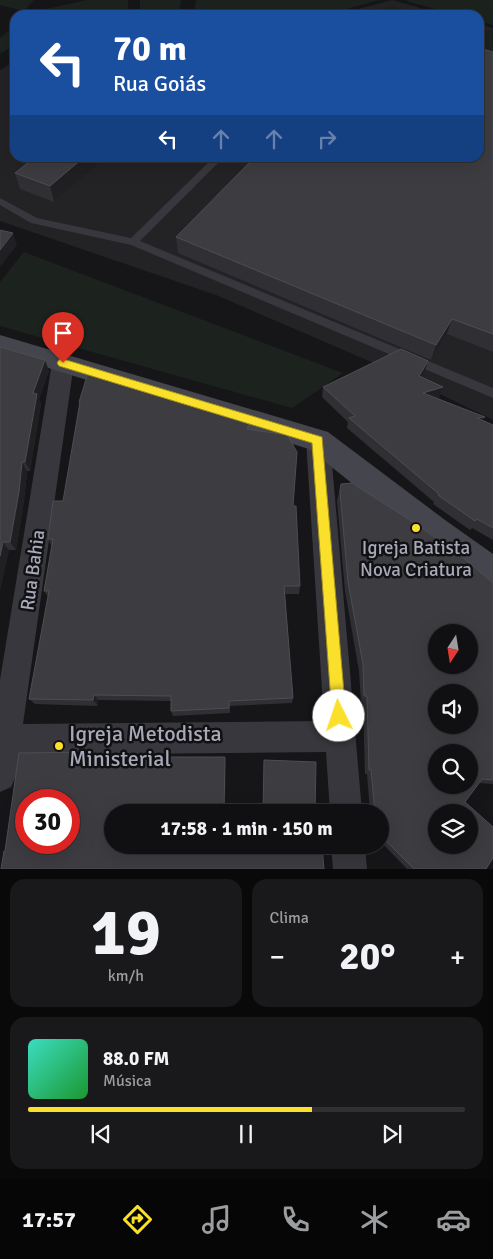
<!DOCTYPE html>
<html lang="pt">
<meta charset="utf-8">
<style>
:root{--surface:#101012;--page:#19191b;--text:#f1f3f6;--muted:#9c9d9f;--line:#303032;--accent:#fbe02b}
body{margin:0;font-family:Signika,sans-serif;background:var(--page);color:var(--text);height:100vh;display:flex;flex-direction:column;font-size:19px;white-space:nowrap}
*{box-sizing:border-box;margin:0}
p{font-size:16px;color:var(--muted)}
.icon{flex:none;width:28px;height:28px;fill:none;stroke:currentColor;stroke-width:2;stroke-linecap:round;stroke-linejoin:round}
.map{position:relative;height:869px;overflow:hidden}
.details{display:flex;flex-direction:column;gap:10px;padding:10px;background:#09090a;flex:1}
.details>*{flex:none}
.hud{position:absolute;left:10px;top:10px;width:474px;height:152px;border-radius:15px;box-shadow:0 5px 20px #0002,0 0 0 1px var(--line);background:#1a4fa0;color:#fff;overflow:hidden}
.needle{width:32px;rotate:192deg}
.controls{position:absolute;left:428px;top:624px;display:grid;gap:10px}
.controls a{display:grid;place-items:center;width:50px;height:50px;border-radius:50%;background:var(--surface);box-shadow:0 5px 20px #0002,0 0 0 1px var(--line);font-size:25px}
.speed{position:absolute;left:15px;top:789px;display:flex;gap:10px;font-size:25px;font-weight:700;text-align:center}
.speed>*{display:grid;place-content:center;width:65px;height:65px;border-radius:50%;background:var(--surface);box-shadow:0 5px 20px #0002,0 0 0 1px var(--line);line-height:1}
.speed .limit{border:8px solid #d22;background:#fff;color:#111}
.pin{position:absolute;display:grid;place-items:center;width:42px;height:42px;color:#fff;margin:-51px -21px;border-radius:50% 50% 50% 0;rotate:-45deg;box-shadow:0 0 5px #0007}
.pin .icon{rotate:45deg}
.me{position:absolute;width:55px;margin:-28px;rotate:356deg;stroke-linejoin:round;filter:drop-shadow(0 0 4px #0008)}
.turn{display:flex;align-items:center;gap:18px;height:105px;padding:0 20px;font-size:22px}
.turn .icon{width:65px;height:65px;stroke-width:2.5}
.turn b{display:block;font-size:35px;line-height:42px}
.lanes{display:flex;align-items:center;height:48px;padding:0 20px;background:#0003;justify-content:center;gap:25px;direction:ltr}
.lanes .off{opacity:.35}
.big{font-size:38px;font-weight:800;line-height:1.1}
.details .card{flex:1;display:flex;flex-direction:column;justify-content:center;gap:8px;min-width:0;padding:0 18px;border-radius:15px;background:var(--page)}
.details .dial{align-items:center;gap:0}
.dial b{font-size:65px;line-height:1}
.song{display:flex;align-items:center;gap:15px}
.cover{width:60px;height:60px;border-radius:8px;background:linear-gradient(135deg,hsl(170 70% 55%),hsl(130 70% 35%))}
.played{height:5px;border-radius:2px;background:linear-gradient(90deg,var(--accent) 65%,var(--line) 65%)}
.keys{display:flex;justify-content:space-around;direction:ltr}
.heat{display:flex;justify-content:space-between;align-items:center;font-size:28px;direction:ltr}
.details .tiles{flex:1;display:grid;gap:10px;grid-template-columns:1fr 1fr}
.card:last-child{grid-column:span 2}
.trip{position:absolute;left:104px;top:804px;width:285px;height:50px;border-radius:25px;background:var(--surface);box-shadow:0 5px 20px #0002,0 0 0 1px var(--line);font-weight:800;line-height:50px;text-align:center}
.menu{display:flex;height:80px;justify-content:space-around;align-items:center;background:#060607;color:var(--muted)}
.menu .icon{width:35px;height:35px}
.menu .selected{color:var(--accent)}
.menu b{font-size:22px;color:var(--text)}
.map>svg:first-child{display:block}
</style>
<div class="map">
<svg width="493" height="869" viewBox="0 0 493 869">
<rect width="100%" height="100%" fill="#161618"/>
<path fill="#232225" d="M392 0 445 15H336Z
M479 24 493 28V420L397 373 216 295 0 221V70L15 61V158H479Z"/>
<path fill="#1c231e" d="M0 0H34L24 11 0 5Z
M87 0H128V15H58L46 9Z
M140 0H181L179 15H140Z
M196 0H379L325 15H194Z
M408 0H493V25L479 21V15H457L406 1Z
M393 6 428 15H356Z
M15 25V45L0 54V38Z
M479 28 493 32V61L479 57Z
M24 252 343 373 292 408 0 326V282Z"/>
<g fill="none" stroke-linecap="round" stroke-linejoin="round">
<path fill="#37373d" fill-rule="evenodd" d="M213 158H223L140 241 493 388V398L131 245 31 223 0 205V198L37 218 131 238Z"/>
<path fill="#37373d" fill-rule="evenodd" d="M63 354 71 357 74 363 23 724 324 721 306 440 310 433 318 430 326 433 330 440 362 812H330L326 752 19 755 16 776 11 787 0 792V680L52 363 55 357Z
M331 845H365L367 869H333Z"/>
<path fill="#45454d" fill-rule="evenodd" d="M0 335 328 432 445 520 493 554V587L482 582 423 540 309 449 0 353Z"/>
</g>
<path fill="#302f33" d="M493 52V352L447 334 431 360 178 253 176 237Z
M34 158H105L54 202 20 189 15 173Z
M0 347 49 371 39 399 41 404 30 471H27L24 501 16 550H9L0 590Z
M428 361 425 371 421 377 443 387 439 398H437L493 425V540L472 528 470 530 433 504 434 502 347 428 348 422 322 397 323 387Z
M79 402 249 429 293 506 300 586 299 594H285L293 698 292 703 230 706V713L173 716 171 711V701L98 700V706L35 704 29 699 48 597 44 591 52 547 48 539 63 501 80 405Z
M341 484 493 583V784L478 783 465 802 486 869H407L380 841V812H370L367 774H365L363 702H361L359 671 345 591 337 501Z"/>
<path fill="#202022" d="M83 158H105L54 202 50 186Z
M13 233 17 245 0 267V250Z
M452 319 447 334 431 360 436 345Z
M45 360 49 371 39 399 41 404 30 471 25 462 33 393Z
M428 361 425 371 415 387 419 376Z
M443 387 439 398 419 403 423 393Z
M485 417 480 427 477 418Z
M22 462 27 471 24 501 16 550 10 542Z
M3 542 9 550 0 590V556Z
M94 695 98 700V706L93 700Z
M91 752 96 756 95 761 91 757Z
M225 757 226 762 225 812H224Z"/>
<path fill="#3d3c41" stroke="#4d4d54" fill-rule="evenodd" d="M479 48 493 52V334L452 319 436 345 176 237 254 158H479Z
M34 158H83L50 186 15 173Z
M0 230 13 233 0 250Z
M0 347 45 360 33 393 37 394 25 462H22L19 492 10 542H3L0 556Z
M401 349 428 361 419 376 443 387 423 393 485 417 477 418 493 425V528L477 519 475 521 438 495 439 494 349 418 355 416 323 387Z
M88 373 214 412 249 424 247 429 287 435 297 452 293 506H296L300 586H284L293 698 229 701V708L171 711V696L94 695 93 700 29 699 49 591H44L53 539H48L53 501H63L80 402H79Z
M352 483 419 526 461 556 493 583V780L482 779 465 802 493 827V858L486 869H414L380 835V812H375L371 770H369L367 696H364L363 664 348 582 340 491 341 484ZM436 632H469V665H436ZM436 692H469V725H436ZM436 752H469V785H436ZM436 812H469V845H436Z
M91 752V757H225L224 812H112V845H224L223 850 263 849V845H315V847H322L324 869H1L4 851H5L19 753ZM26 800H69V842H26Z
M264 760 316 762 315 812H263Z"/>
<path fill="#fbe02b" stroke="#a3921c" d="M63 359 322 437 346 716 344 722 339 724 334 722 332 716 312 443 59 366 57 363 59 360Z"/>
<g fill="#fbe02b" stroke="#111113" stroke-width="2">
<circle cx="416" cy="528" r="5"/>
<circle cx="59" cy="746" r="5"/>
</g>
<g text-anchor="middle" stroke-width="5" stroke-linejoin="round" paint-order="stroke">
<g font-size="19" fill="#a7a9b9" stroke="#111113">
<text x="416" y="554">Igreja Batista<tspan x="416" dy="22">Nova Criatura</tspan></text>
</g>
<g font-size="19" fill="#a7a9b9" stroke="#111113">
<text transform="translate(32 570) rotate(-82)" y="7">Rua Bahia</text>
</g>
<g font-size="22" fill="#a7a9b9" stroke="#111113" text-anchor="start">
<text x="69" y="741">Igreja Metodista<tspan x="69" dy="25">Ministerial</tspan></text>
</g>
</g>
</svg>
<div class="controls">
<a><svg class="needle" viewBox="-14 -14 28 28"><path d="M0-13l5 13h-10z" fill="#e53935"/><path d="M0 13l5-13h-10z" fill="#9c9d9f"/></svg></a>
<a><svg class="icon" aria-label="sound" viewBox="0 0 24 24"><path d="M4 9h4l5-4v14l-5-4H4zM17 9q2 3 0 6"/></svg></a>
<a><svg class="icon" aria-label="search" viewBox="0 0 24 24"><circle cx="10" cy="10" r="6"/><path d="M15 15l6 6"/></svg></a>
<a><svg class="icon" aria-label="layers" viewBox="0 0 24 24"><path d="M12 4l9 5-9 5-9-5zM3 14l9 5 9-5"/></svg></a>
</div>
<div class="speed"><div class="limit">30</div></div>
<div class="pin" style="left:63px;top:363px;background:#d93025"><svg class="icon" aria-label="arrive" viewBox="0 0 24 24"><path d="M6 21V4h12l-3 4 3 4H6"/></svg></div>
<svg class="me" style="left:339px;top:716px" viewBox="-20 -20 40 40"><circle r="19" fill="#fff"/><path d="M0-13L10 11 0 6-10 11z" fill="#fbe02b"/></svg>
<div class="trip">17:58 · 1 min · 150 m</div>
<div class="hud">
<div class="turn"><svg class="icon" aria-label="left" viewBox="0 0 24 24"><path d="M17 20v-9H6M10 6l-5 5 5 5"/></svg><div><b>70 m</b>Rua Goiás</div></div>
<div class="lanes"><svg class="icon" aria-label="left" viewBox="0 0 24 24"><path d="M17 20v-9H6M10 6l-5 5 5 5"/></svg><svg class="icon off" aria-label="ahead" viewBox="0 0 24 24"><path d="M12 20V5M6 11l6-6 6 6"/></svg><svg class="icon off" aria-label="ahead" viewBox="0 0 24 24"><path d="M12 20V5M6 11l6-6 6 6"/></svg><svg class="icon off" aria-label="right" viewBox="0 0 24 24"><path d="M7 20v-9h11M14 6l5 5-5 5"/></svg></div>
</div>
</div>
<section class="details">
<div class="tiles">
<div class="card dial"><b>19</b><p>km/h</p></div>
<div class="card"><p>Clima</p>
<div class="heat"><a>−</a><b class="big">20°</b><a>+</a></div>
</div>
<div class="card">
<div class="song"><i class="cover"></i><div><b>88.0 FM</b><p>Música</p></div></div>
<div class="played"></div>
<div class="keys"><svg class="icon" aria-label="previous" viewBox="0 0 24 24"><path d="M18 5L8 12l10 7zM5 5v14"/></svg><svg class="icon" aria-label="pause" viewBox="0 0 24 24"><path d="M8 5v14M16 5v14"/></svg><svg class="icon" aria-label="next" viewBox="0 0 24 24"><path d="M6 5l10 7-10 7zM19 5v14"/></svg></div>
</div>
</div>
</section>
<nav class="menu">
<b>17:57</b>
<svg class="icon selected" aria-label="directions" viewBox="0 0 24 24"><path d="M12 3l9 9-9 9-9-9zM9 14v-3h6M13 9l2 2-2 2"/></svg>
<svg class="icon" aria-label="music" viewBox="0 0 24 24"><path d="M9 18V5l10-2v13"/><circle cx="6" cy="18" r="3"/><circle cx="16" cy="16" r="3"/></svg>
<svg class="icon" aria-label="phone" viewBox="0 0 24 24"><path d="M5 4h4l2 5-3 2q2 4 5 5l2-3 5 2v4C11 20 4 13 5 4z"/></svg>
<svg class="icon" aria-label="climate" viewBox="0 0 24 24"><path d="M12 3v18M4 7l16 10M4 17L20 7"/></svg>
<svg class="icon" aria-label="car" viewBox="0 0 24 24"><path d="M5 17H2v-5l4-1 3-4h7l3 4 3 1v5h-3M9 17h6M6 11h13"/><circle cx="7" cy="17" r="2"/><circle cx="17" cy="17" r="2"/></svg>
</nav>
